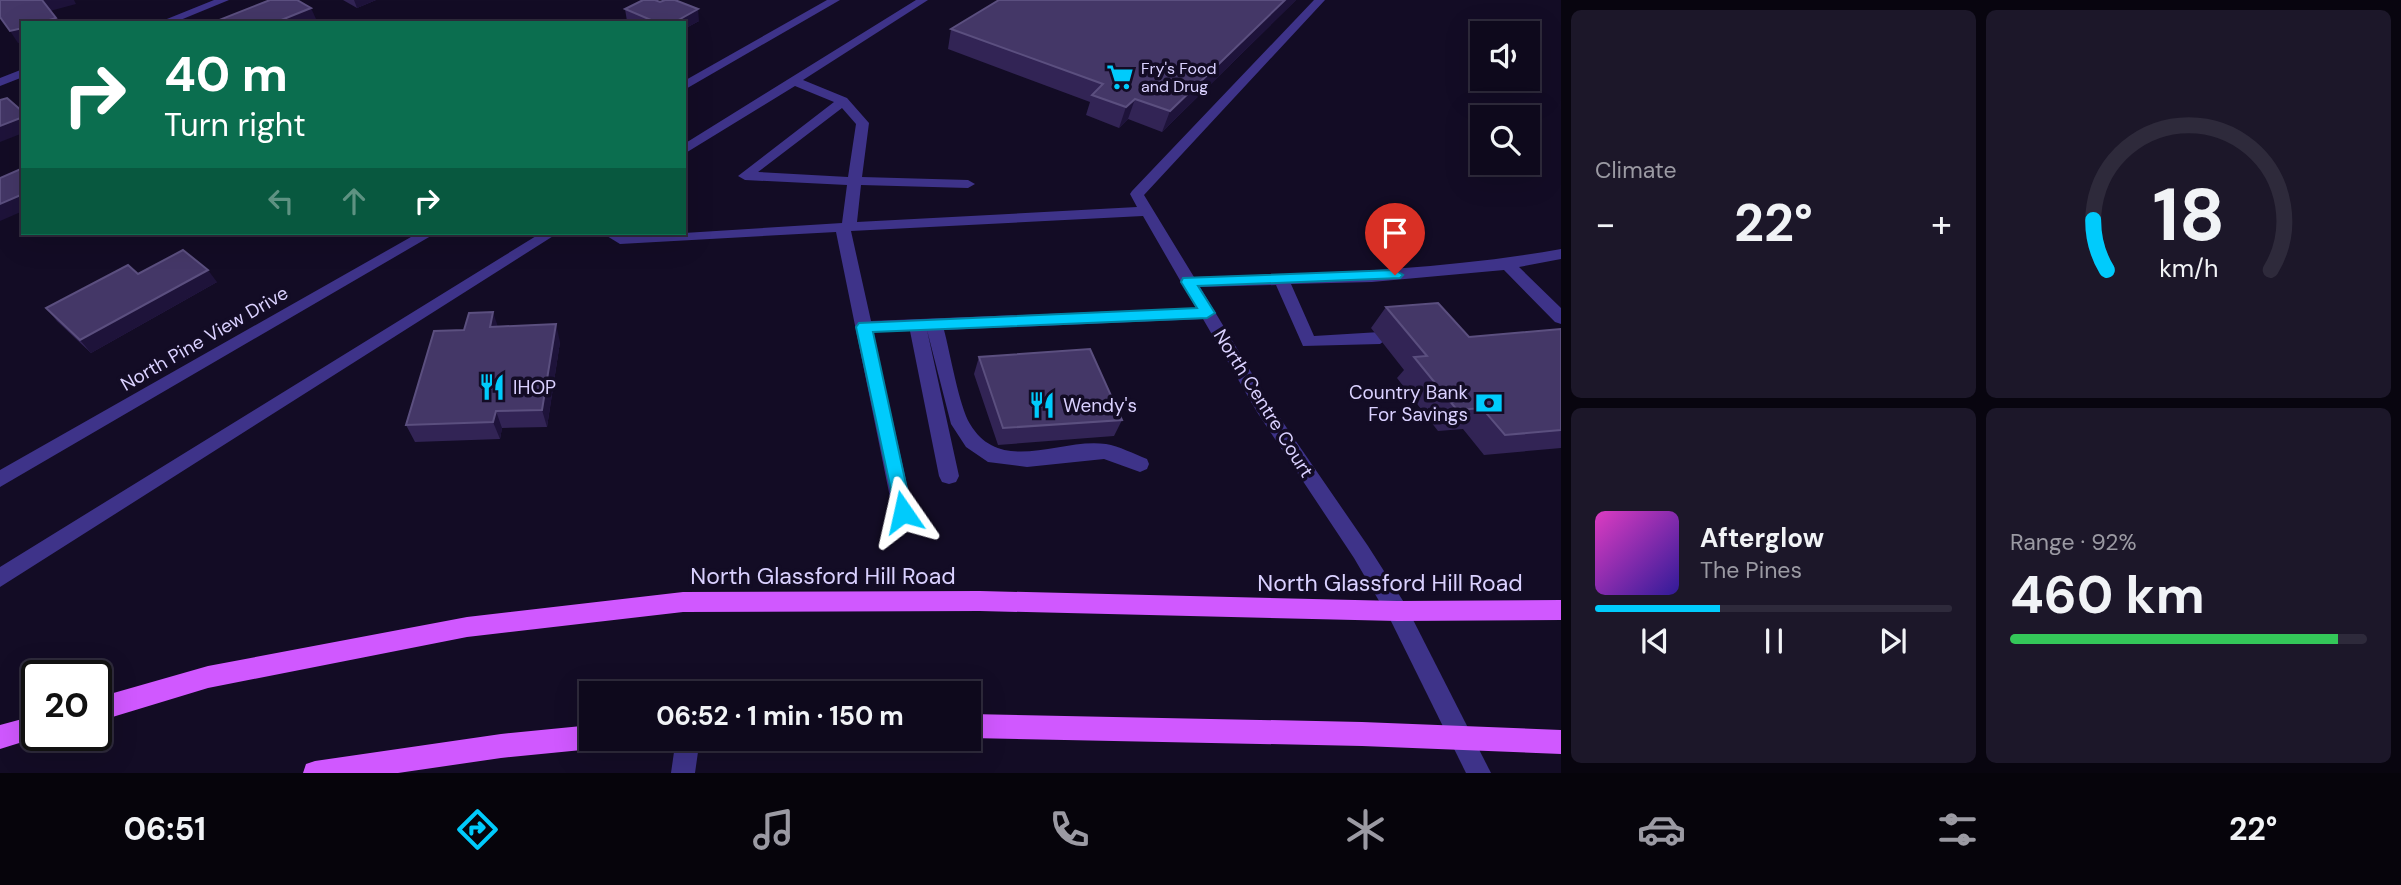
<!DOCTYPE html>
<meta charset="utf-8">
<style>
:root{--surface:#0e091c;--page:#1c1729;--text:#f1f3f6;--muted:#9b9aa3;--line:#2e2a3b;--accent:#00cbfc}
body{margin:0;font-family:"DM Sans",sans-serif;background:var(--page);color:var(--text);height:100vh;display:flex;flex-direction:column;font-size:26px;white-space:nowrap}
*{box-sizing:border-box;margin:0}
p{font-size:23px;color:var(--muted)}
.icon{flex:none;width:38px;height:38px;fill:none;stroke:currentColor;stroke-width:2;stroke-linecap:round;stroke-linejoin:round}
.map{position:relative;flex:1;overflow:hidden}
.drawer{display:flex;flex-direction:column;gap:10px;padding:10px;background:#08050f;width:840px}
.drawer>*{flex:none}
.guide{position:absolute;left:21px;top:21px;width:665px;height:214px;border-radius:0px;box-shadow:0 7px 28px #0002,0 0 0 2px var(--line);background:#0b6e4f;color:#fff;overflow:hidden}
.fabs{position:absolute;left:1470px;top:21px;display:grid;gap:14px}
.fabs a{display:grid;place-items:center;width:70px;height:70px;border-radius:0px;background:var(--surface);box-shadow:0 7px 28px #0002,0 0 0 2px var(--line);font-size:35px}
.speed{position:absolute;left:21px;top:660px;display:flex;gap:14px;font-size:35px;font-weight:700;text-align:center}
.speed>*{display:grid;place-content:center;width:91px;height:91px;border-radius:50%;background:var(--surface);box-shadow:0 7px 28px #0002,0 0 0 2px var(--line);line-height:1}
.speed .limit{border:4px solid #111;border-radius:10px;background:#fff;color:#111}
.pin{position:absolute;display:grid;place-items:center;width:60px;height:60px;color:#fff;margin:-72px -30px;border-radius:50% 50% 50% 0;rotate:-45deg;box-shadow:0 0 7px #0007}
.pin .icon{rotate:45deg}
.me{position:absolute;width:77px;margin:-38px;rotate:349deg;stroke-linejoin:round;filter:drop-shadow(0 0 5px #0008)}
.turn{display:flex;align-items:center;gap:24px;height:147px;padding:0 28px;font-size:32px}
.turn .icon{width:91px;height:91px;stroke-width:2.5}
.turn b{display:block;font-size:49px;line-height:60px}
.lanes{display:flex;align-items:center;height:66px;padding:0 28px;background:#0003;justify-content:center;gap:35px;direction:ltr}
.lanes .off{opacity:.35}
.big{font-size:52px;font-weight:700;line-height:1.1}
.drawer .tile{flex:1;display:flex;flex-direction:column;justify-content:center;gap:10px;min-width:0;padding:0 24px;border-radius:10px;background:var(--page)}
.drawer .dial{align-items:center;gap:0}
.dial svg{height:182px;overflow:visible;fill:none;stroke:var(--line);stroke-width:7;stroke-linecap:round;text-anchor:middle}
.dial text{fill:var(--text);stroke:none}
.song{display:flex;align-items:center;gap:21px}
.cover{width:84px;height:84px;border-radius:10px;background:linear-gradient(135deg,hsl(310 70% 55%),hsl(250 70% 35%))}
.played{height:7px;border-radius:4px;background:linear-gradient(90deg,var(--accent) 35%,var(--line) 35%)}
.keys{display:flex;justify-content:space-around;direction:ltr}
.heat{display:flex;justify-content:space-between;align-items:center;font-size:38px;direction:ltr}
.charge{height:10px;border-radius:5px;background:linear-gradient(90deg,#34c759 92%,var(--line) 0)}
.drawer .tiles{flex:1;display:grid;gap:10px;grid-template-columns:repeat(2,1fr)}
.trip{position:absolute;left:579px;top:681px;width:402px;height:70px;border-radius:0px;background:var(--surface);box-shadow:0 7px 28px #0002,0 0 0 2px var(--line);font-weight:700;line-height:70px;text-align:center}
.menu{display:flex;height:112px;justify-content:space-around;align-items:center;background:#06040b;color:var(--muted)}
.menu .icon{width:49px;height:49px}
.menu .active{color:var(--accent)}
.menu b{font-size:32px;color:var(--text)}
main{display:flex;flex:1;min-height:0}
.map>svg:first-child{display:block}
</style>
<main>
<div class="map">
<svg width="1561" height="773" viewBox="0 0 1561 773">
<rect width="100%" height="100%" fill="#130c25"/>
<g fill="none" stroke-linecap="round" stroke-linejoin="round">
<path fill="#3e3389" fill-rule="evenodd" d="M916 0H928L803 80 847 98 869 123 862 177 968 180 975 184 968 188 861 185 857 222 1137 207 1130 194 1132 191 1314 0H1325L1144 195 1194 277C1317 273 1439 271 1561 249V259L1519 267 1561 308V324L1555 322 1504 270 1372 282 1291 284 1314 336 1380 332 1388 338 1380 344 1303 346 1276 285 1200 287 1269 402 1368 546 1405 604 1408 611 1405 618 1397 621 1389 618 1354 558 1257 412 1203 319 944 330C950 352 959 406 970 424 1001 476 1061 437 1106 444 1119 446 1134 454 1147 459L1149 464 1147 469 1140 472 1104 459 1027 467 988 462 966 447 951 424 927 330 959 476 956 482 949 484 942 482 939 476 910 331 873 332 913 512 910 518 903 520 896 518 893 512 836 232 620 244 602 233H684L842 223 847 185 745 180 738 176 834 102 795 86 684 154V144ZM842 108 856 124 848 177 758 172ZM1143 216 1196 308 871 321 851 231Z
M541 233H558L0 587V567Z
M676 738H700L695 773H671Z"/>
<path fill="#3e3389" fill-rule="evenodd" d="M214 0H229L173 23H157Z
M827 0H840L684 90V81Z
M23 69V77L0 86V78Z
M418 233H436L0 487V470Z"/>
<path fill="#3e3389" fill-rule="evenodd" d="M1397 601 1405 604 1491 773H1466L1386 611 1389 604Z"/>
<path fill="#d058ff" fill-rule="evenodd" d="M980 591 1397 601 1561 600V620L1397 621 980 611 683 612 467 637 208 688 96 722V698L208 666 467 617 683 592Z
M970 714 1362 722 1561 730V754L1362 746 970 738Z
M37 715V735H45L0 749V725Z
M592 725V738H603L600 745 592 749 501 758 398 773H303L306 764 315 761 501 734Z"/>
</g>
<path fill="#322455" d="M343 0H376L357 8Z
M1296 0 1162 132 1128 119 1119 128 1086 115 1090 102 948 49 951 29Z
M660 2 699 21 684 29V23H631L627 21 625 9Z
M138 274 217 282 91 353 57 321 46 308Z
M1386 307 1469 337 1561 329V448L1484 455 1463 429 1438 431 1397 378 1404 370 1371 328Z
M498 326 560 342 547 427 502 428 500 439 415 442 406 425 464 330Z
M979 357 1122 420 1114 436 998 445 974 374Z"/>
<path fill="#1e133a" d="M42 0H74L76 4 50 11Z
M354 0H376L357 8Z
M1285 0H1296L1162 132 1170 111Z
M311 8 316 19 308 23H274Z
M698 9 699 21 684 29V23H673Z
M56 18 59 23H39Z
M23 28V42L18 43 10 31Z
M1135 99 1128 119 1119 128 1126 107Z
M23 117V133L0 142V126Z
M23 194V211L0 221V204Z
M208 270 217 282 91 353 80 340Z
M493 312 499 330 490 327Z
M556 324 560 342 547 427 542 410Z
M496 411 502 428 500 439 493 422Z"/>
<path fill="#443767" stroke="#5b4f7f" stroke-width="2" d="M0 0H42L56 18 39 23H23V28L10 31 0 17Z
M270 0H297L311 8 274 23H216L214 22Z
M643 0H655L660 2 665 0H675L698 9 673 23H658L625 9Z
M999 0H1285L1170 111 1135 99 1126 107 1092 95 1103 84 951 29Z
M7 98 23 112V117L0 126V100Z
M23 168V194L0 204V178Z
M183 250 208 270 80 340 46 308 128 265 138 274Z
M1438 303 1469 337 1561 329V430L1505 435 1482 408 1457 410 1414 357 1427 356 1386 307Z
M493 312 490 327 556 324 542 410 496 411 493 422 406 425 434 331 464 330 469 313Z
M1090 349 1122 420 1003 428 979 357Z"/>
<path fill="#00cbfc" stroke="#0084a4" stroke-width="2" d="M1395 270 1403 275 1400 278 1198 286 1215 313 1207 318 873 332 912 512 909 518 903 520 897 518 856 327 859 323 1197 308 1181 282 1183 278Z"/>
<defs>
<symbol id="supermarket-bare" viewBox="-9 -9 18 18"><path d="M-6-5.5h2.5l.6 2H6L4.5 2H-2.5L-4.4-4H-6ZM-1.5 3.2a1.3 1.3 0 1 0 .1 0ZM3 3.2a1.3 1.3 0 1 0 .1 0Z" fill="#00cbfc" stroke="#130c25" stroke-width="2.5" paint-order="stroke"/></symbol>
<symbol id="restaurant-bare" viewBox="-9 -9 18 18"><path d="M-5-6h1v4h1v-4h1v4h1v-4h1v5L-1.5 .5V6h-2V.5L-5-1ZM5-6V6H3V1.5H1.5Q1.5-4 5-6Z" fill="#00cbfc" stroke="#130c25" stroke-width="2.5" paint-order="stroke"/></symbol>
<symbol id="bank-bare" viewBox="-9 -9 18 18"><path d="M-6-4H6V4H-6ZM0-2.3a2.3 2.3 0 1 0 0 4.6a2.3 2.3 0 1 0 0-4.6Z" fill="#00cbfc" stroke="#130c25" stroke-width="2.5" paint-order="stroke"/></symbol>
</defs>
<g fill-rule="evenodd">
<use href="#supermarket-bare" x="1101" y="58" width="38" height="38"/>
<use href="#restaurant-bare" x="473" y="368" width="38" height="38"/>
<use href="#bank-bare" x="1470" y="384" width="38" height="38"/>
<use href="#restaurant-bare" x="1023" y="386" width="38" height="38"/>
</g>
<g text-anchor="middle" stroke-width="7" stroke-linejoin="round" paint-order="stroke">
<g font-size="16" fill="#dad1ff" stroke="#130c25" text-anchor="start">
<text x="1141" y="74">Fry's Food<tspan x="1141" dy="18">and Drug</tspan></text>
</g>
<g font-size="19" fill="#dad1ff" stroke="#130c25">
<text transform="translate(204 338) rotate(-30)" y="7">North Pine View Drive</text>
<text transform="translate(1264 403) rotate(58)" y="7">North Centre Court</text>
</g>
<g font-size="19" fill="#dad1ff" stroke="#130c25" text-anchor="start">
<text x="513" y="394">IHOP</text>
<text x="1468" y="399" text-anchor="end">Country Bank<tspan x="1468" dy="22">For Savings</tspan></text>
<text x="1063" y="412">Wendy's</text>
</g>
<g font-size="23" fill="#dad1ff" stroke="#130c25">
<text x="823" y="584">North Glassford Hill Road</text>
<text x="1390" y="591">North Glassford Hill Road</text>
</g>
</g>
</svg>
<div class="fabs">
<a><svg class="icon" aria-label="sound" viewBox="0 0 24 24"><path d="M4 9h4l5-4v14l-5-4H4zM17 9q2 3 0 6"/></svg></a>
<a><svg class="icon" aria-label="search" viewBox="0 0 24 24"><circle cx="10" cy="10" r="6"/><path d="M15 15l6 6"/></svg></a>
</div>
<div class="speed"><div class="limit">20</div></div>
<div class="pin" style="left:1395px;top:275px;background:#d93025"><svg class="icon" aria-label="arrive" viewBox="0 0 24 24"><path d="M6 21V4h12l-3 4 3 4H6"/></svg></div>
<svg class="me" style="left:903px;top:512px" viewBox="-20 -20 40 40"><path d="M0-17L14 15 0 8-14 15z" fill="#00cbfc" stroke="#fff" stroke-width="4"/></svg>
<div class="trip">06:52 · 1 min · 150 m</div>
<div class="guide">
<div class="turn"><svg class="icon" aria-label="right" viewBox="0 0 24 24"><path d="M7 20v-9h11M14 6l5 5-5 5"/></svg><div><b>40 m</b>Turn right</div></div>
<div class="lanes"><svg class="icon off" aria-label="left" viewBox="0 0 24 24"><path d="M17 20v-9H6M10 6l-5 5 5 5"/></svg><svg class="icon off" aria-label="ahead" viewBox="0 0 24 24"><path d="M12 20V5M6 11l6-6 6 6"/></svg><svg class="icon" aria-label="right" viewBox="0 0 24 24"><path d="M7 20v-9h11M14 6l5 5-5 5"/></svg></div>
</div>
</div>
<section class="drawer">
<div class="tiles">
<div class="tile"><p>Climate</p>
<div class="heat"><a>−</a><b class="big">22°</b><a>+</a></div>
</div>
<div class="tile dial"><svg viewBox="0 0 100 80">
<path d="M14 69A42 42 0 1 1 86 69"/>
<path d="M14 69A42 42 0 0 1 8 47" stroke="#00cbfc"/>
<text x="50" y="56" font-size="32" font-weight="700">18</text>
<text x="50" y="72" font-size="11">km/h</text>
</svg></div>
<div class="tile">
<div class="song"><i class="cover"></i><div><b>Afterglow</b><p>The Pines</p></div></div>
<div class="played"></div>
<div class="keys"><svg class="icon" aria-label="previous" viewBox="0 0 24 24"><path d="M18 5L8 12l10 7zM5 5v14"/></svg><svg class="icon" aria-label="pause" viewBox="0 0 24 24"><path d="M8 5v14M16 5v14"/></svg><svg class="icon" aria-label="next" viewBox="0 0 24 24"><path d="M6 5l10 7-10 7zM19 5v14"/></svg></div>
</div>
<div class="tile"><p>Range · 92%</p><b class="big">460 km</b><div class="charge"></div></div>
</div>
</section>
</main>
<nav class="menu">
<b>06:51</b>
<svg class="icon active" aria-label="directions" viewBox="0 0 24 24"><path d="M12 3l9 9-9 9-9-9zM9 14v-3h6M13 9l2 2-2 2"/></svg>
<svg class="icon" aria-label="music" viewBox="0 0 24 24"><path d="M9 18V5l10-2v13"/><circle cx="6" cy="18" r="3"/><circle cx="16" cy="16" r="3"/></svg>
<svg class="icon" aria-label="phone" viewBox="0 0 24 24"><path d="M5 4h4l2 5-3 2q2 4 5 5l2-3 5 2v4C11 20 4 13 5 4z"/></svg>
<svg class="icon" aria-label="climate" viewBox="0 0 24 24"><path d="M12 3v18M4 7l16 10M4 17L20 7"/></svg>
<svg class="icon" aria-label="car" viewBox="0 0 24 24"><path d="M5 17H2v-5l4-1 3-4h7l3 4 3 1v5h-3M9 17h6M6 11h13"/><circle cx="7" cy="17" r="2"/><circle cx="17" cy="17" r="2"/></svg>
<svg class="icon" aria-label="filters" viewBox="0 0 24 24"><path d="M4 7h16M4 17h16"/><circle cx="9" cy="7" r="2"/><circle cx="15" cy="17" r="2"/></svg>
<b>22°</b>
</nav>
